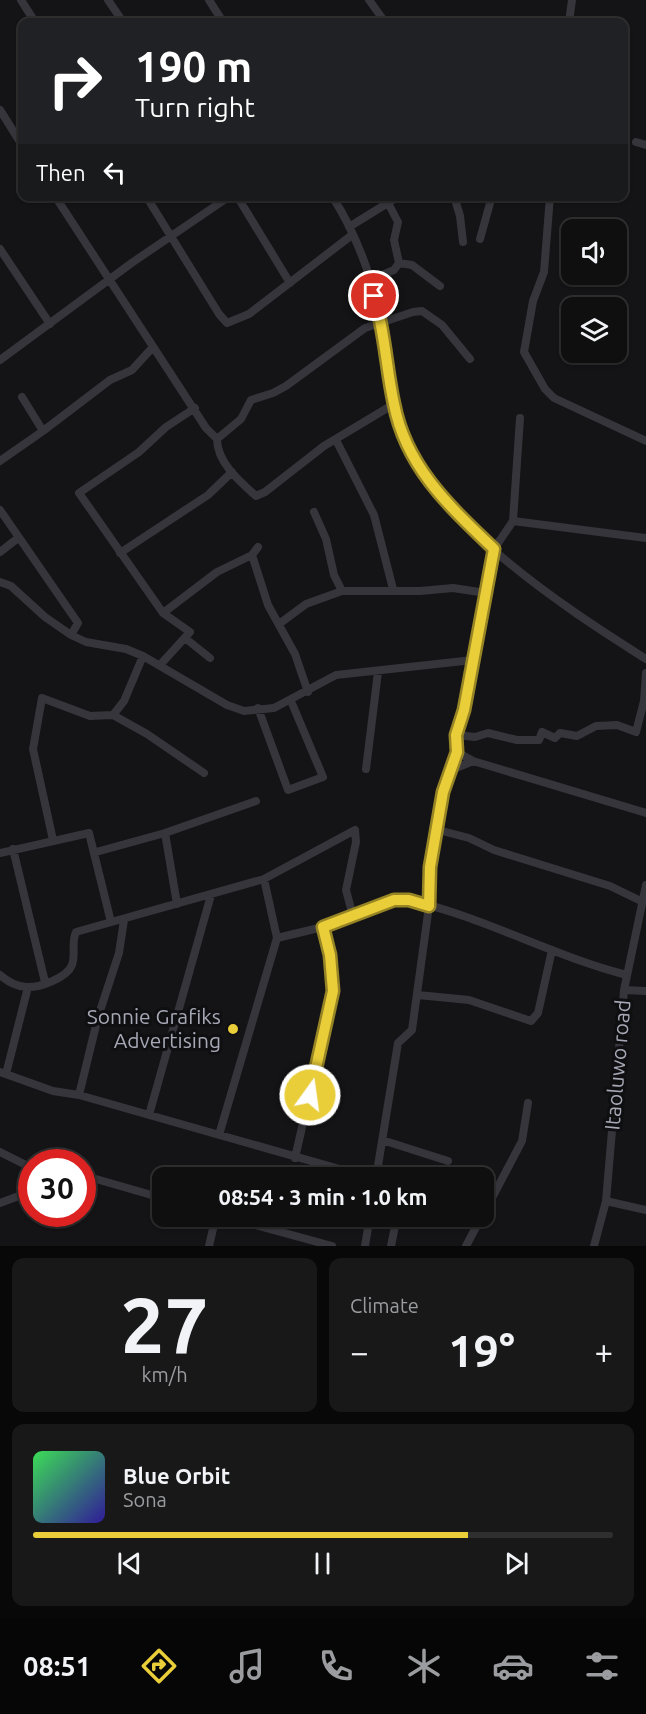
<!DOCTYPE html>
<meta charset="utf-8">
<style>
:root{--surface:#0f0f10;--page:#181819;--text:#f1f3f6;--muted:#9b9c9f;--line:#2f2f30;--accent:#e9cd39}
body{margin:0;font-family:Ubuntu,sans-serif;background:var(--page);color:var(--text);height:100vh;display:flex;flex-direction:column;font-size:22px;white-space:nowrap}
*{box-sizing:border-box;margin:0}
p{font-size:20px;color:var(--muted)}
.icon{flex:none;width:33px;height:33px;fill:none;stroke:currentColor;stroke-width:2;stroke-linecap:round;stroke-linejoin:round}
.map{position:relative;height:1246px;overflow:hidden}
.drawer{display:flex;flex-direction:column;gap:12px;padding:12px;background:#080809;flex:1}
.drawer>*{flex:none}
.top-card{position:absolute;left:18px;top:18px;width:610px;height:183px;border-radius:12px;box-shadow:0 2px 4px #0004,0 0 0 2px var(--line);background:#202124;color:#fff;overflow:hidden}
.controls{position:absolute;left:561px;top:219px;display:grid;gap:12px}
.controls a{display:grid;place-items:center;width:66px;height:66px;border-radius:12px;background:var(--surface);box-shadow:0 2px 4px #0004,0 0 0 2px var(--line);font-size:30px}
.speed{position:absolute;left:18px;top:1149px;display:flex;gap:12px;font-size:30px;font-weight:700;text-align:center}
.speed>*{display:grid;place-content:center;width:78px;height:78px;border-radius:50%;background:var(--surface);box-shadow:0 2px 4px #0004,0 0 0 2px var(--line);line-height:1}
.speed .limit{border:9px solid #d22;background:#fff;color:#111}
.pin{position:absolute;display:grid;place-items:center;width:51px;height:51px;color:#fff;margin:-26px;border:3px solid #fff;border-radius:50%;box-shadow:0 2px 6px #0007}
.me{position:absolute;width:66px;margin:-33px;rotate:14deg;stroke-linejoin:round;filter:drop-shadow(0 0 4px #0008)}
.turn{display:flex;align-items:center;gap:21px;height:126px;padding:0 18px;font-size:27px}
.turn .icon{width:78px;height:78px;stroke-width:2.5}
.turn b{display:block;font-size:42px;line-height:51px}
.then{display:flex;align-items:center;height:57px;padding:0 18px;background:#0003;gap:12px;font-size:22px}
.big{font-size:45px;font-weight:700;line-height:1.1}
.drawer .card{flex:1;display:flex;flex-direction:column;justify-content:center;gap:9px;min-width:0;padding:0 21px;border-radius:12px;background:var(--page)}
.drawer .dial{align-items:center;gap:0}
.dial b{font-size:78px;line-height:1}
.song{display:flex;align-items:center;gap:18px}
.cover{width:72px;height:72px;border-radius:9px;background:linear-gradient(135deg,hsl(130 70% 55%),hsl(250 70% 35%))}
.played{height:6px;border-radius:3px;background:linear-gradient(90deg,var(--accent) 75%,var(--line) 75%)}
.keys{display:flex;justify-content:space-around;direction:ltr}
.heat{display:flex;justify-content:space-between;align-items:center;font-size:33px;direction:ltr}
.drawer .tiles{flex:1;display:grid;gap:12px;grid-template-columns:1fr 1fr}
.card:last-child{grid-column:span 2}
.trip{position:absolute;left:152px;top:1167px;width:342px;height:60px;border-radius:12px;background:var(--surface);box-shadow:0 2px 4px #0004,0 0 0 2px var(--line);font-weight:700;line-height:60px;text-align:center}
.tabs{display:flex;height:96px;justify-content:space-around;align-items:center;background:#060606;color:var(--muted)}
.tabs .icon{width:42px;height:42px}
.tabs .selected{color:var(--accent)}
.tabs b{font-size:27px;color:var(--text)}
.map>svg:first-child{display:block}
</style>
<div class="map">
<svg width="646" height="1246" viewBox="0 0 646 1246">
<rect width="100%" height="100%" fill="#141416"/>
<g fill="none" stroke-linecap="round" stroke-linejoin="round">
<path stroke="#35353b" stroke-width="8" d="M21 0 35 22
M108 0 123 22
M209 0 223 22
M369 0 385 22
M569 22 572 0
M0 110 22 145
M636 142 646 145
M55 196 206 428 217 439C217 462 239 481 256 496L265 492 324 446 394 404
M146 196 219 314 227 323 249 314 352 235
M237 196 290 283
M332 196C356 233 373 280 382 323 388 355 388 390 398 421 430 521 561 605 646 659
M454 196 460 216 463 242
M550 196 544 272 533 301 524 352 545 389 554 398 646 441
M349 227 399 196
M480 239 492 196
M0 249 50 324
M399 263 412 265 440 286
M370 280 394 270 399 263 394 240 398 222 388 203
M0 360 133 262 230 196
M22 397 43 431 110 380 132 370 153 347
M217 439 241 419 251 400 273 393 286 386 365 328 413 312 422 311 442 325 470 359
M336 440 374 515 393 589
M0 461 43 431
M0 510 78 623 71 635
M314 512 326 539 334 575 342 591
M513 521 646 538
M258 547 252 555 268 605 295 654 308 692
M0 552 18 538
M120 553 208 495 232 472
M0 582 11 586 45 617 71 635 86 642 126 649 143 656 227 705 244 711 274 708 336 675 473 660
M163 613 217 572 252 555
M279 624 306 604 342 591H420L453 588 486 593
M185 638 210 658
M160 665 190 632 163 613 79 493 139 452 166 427 195 408
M258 708 288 790 323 777 291 701
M113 715 147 734 204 773
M456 735 475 737 488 733 517 740H539L542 732 555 738 560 733 577 736 596 726 617 725 636 732 644 701 646 673
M457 752 473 761 646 813
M366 769 378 672
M449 771 473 761
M438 830 469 838 494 850 610 886 643 902
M165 833 177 904
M53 840 33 749 42 698 90 716 113 715 124 701 143 656
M13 849 45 982
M96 852 165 833 256 801
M0 853 89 833 111 922
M277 938 323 927 394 900H409C484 917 552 956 627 975
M0 975C8 982 15 986 26 987 39 988 67 978 72 965 76 954 71 942 76 932L264 879 355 830 356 842 346 890 353 916
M624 990 646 991
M418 995 469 1000 531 1021 538 1013 552 950
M0 1072 53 1091 79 1095 371 1178
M6 1074 28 987
M79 1095 98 1017 119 953 124 920
M149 1115 211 895
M219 1135 277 938 264 879
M382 1140 448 1161
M0 1152 32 1168
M295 1158 333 991 330 955 323 927
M379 1173 393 1178
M82 1175 162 1198
M376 1178 398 1043 412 1030 429 906 430 867 443 792 457 752 456 735 464 710 494 549 513 521 520 418
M606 1201 646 1210
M0 1203 32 1191
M483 1215 522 1141 528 1103
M223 1216 332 1246
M209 1246 216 1216
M365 1246 370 1216
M391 1246 397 1216
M466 1246 482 1216
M594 1246 606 1201 624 990 646 885"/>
</g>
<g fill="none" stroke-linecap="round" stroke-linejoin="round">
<defs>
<path id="route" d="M310 1095 333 991 330 955 323 927 394 900H409L429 906 430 867 443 792 457 752 456 735 464 710 494 549C450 507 406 467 394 404 386 368 385 331 374 296"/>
</defs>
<use href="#route" stroke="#978525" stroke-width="15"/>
<use href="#route" stroke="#e9cd39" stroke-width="10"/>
</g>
<circle fill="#e9cd39" stroke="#0f0f11" stroke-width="2" cx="233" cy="1029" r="6"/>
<g text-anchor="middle" stroke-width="6" stroke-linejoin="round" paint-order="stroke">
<g font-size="21" fill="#a6a8b5" stroke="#0f0f11" text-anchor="end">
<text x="221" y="1024">Sonnie Grafiks<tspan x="221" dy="24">Advertising</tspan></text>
</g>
<g font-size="21" fill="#a6a8b5" stroke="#0f0f11">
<text transform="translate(618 1065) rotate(-85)" y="7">Itaoluwo road</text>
</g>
</g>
</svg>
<div class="controls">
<a><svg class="icon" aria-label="sound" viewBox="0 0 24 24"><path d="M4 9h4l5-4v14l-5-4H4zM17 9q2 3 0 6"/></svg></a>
<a><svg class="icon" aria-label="layers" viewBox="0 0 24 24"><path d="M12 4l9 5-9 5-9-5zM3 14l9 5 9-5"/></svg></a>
</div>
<div class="speed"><div class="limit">30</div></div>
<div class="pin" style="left:374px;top:296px;background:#d93025"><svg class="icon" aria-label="arrive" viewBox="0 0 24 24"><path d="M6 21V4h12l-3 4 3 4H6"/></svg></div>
<svg class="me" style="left:310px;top:1095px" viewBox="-20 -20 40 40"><circle r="17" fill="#e9cd39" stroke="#fff" stroke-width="3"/><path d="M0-11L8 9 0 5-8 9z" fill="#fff"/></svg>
<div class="trip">08:54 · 3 min · 1.0 km</div>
<div class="top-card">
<div class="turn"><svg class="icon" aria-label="right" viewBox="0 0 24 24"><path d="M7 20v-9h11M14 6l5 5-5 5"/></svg><div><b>190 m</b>Turn right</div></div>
<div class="then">Then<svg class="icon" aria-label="left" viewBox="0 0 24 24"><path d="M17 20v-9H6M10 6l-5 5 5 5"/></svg></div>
</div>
</div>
<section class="drawer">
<div class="tiles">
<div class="card dial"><b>27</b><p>km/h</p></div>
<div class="card"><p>Climate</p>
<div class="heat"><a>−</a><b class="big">19°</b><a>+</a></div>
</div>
<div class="card">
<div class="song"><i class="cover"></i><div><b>Blue Orbit</b><p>Sona</p></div></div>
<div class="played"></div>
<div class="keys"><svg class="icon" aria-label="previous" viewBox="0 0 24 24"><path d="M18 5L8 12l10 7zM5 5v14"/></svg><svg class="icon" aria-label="pause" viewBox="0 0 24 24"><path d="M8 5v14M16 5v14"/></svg><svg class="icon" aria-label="next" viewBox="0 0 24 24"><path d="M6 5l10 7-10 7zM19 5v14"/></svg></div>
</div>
</div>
</section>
<nav class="tabs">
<b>08:51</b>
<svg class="icon selected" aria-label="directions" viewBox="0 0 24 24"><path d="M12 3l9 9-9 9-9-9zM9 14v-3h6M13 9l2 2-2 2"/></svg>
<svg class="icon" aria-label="music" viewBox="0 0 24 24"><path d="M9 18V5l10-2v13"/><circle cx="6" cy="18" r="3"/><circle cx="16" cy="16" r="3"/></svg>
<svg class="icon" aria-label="phone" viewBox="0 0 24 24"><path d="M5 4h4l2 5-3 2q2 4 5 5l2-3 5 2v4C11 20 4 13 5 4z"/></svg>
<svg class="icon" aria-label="climate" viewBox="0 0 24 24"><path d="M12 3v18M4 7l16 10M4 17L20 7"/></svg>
<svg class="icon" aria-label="car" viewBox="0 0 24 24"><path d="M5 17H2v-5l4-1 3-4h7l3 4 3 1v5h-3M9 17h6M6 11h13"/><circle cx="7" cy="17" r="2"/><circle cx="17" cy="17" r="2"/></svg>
<svg class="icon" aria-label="filters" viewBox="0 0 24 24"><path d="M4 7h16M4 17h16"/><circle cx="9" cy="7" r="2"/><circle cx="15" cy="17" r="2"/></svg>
</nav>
